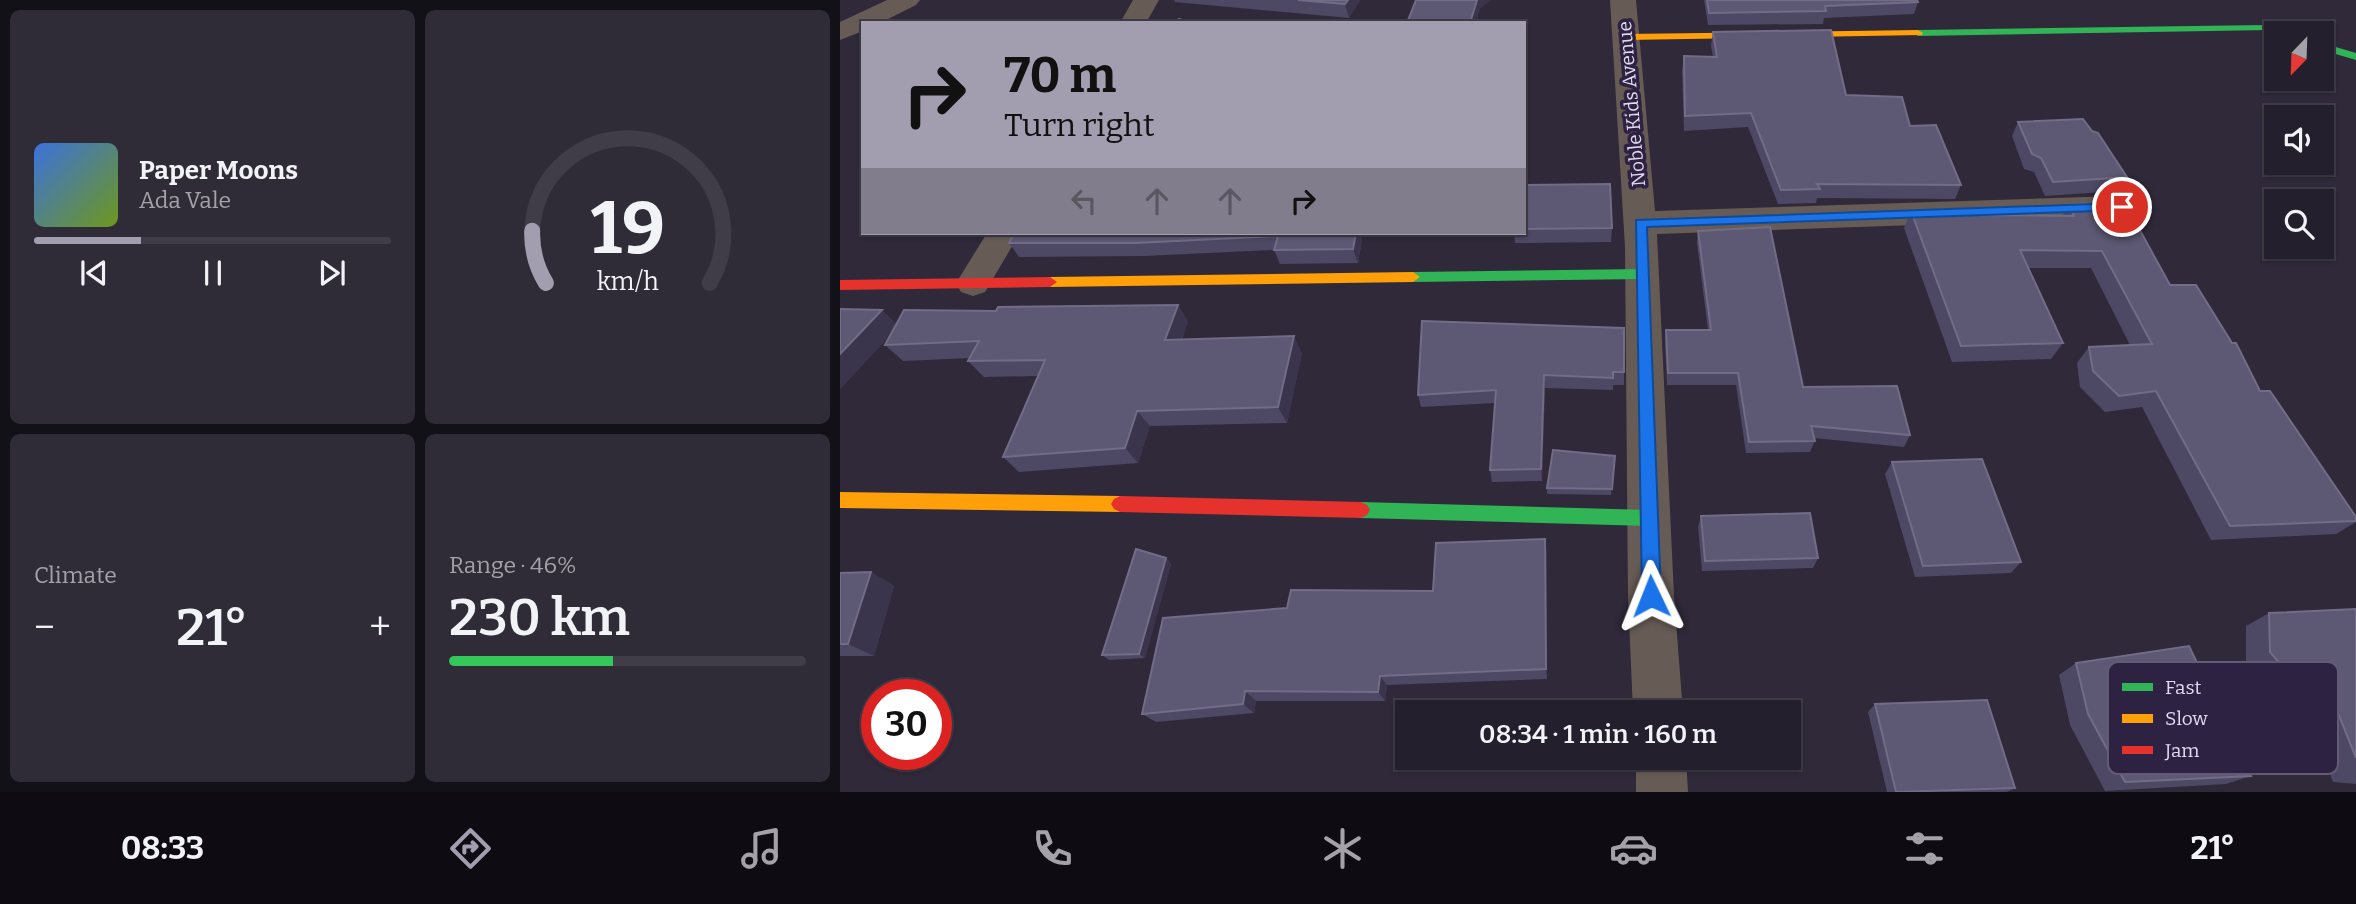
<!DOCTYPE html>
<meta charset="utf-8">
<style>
:root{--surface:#231f2c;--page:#2f2c38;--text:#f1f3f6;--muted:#a3a2a9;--line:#403d48;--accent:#a39db0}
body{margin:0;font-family:Bitter,serif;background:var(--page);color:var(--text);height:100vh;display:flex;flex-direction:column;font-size:26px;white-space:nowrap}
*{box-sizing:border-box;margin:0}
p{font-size:23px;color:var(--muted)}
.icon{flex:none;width:38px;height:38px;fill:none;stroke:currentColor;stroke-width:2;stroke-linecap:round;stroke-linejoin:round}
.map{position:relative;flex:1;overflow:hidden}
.sheet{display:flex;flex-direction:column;gap:10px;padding:10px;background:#131118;width:840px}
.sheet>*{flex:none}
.banner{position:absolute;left:21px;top:21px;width:665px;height:214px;border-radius:0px;box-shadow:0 2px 5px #0004,0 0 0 2px var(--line);background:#a39db0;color:#111;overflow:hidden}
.needle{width:46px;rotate:203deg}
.controls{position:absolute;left:1424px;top:21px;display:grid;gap:14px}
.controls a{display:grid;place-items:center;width:70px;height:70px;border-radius:0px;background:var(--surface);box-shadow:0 2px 5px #0004,0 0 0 2px var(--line);font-size:35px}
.speed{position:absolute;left:21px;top:679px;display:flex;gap:14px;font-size:35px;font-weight:700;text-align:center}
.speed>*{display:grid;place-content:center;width:91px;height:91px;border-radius:50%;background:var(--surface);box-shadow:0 2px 5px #0004,0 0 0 2px var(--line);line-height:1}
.speed .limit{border:10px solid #d22;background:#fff;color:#111}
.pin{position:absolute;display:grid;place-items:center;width:60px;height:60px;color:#fff;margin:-30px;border:4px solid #fff;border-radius:50%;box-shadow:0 2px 7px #0007}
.me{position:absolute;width:77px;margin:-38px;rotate:358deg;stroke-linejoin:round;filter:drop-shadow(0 0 5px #0008)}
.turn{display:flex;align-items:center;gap:24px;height:147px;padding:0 28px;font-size:32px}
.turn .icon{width:91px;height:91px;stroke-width:2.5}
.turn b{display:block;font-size:49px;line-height:60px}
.lanes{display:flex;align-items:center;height:66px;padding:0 28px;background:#0003;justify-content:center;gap:35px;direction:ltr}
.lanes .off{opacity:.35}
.big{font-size:52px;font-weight:600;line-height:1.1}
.sheet .card{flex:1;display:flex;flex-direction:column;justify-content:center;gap:10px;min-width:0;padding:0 24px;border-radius:10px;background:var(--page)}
.sheet .dial{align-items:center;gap:0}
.dial svg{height:182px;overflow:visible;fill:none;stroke:var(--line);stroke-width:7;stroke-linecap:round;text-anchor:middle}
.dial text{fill:var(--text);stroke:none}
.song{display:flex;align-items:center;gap:21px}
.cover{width:84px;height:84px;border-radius:10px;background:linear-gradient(135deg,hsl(220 70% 55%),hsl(80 70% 35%))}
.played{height:7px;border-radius:4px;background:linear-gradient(90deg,var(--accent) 30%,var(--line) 30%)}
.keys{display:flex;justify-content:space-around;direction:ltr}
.heat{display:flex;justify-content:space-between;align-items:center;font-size:38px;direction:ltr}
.charge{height:10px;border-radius:5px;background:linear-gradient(90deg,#34c759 46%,var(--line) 0)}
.sheet .tiles{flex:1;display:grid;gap:10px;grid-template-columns:repeat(2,1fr)}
.trip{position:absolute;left:555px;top:700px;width:406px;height:70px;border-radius:0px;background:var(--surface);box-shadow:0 2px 5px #0004,0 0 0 2px var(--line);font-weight:600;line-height:70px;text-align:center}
.menu{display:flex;height:112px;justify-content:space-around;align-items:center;background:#0e0c12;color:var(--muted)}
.menu .icon{width:49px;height:49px}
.menu .selected{color:var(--accent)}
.menu b{font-size:32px;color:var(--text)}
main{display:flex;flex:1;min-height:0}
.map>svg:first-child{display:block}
</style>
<main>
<section class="sheet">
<div class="tiles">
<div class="card">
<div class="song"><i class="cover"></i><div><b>Paper Moons</b><p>Ada Vale</p></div></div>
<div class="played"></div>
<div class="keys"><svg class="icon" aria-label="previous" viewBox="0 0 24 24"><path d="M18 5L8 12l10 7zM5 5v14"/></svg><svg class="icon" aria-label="pause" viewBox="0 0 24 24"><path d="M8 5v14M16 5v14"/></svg><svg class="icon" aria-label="next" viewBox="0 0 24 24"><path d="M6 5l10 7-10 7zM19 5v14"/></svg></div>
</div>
<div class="card dial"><svg viewBox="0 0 100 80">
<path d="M14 69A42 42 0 1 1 86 69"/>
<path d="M14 69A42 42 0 0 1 8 46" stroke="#a39db0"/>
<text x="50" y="56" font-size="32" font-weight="700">19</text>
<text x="50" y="72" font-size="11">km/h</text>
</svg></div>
<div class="card"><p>Climate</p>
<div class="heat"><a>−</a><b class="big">21°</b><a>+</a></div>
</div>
<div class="card"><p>Range · 46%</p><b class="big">230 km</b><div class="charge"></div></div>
</div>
</section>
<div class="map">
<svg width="1516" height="792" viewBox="0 0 1516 792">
<rect width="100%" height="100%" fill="#2f293a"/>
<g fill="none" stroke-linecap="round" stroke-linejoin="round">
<path fill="#675b55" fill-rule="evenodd" d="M47 0H80L76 5 40 23H23V31L0 40V22Z
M293 0H319L306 23H280Z
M770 0H796L815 211 1278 196 1289 199 1294 207 1289 215 1278 218 817 234 834 596 843 712H793L788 596 785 247Z
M147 233H180L145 292 133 296 121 292 116 283Z
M796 758H846L848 792H796Z"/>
<path fill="#30b455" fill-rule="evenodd" d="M1425 25 1429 26V30L1078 36 1073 33 1078 30Z
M1482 43 1516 53V60L1482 50Z
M803 269 810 274 803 279 573 282 566 277 573 272Z
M521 502 809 510 815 512 818 518 815 524 809 526 521 518 515 515 512 510 515 505Z"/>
<path fill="#ff9f0a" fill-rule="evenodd" d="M1078 30 1083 33 1082 35 786 40 781 37 786 34Z
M573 272 580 277 573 282 210 287 203 282 210 277Z
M0 492 280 496 286 499 289 504 286 509 280 512 0 508Z"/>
<path fill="#e5322d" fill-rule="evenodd" d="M210 277 217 282 210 287 0 290V280Z
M280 496 521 502 527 505 530 510 527 515 521 518 280 512 274 509 271 504 274 499Z"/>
</g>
<path fill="#4d4864" d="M334 0H520L509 18 335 2Z
M864 0H1077L1078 2 1074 14 984 18 983 24 868 25Z
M873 32 1070 126 1121 185 1115 199 977 198 976 203 938 204 908 127 844 131 842 70 844 56 873 57 871 46Z
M1178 122 1287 177 1278 191 1205 196 1194 172 1184 169 1172 136Z
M684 185 772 228 771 242 675 243 674 233H684Z
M1229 205 1330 285 1420 391 1516 517V522L1496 534 1371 540 1302 407 1265 412 1240 387 1237 363 1249 347 1290 345 1251 268H1188L1223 343 1211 359 1112 362 1064 228 1071 211 1137 215H1223Z
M858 231 963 387 1070 435 1064 447 974 438 975 441 970 452 906 453 896 385H827L825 342 826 330H868L857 243Z
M523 233 518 263 440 264 434 250 304 256 179 257 169 243Z
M338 305 348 322 342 339 462 353 447 423 310 426 298 463 179 472 163 457 198 376 144 377 128 361 130 358 63 361 45 345 51 334 0 389V309L57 324 156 311Z
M582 321 784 372V385H773V390L705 388 702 481 652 482 650 470 655 403 581 407 578 395Z
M775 456 771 495 707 494V488Z
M1052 462 1181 562 1171 573 1075 577 1045 474Z
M861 516 978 558 973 568 862 571 858 527Z
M707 552V679L547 685 545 701H416L414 713 316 722 302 714 447 608 593 591Z
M326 558 331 564 305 658 269 660 262 655Z
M31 572 54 586 34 656H0V573Z
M1516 609V784L1493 782 1467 713 1433 697 1406 664V626L1429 613Z
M1236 663 1411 776 1386 784 1265 791 1230 725 1219 675Z
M1035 704 1175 788 1167 792H1047L1028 712Z"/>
<path fill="#3a354d" d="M508 0H520L509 18 505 4Z
M637 0H650L640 9 636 23H630Z
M516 233H523L518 263 513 249Z
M338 305 348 322 335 356 325 340Z
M42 310 59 326 0 389V354Z
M454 336 462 353 447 423 438 407Z
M704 375 705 388 702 481 701 469Z
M297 411 310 426 298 463 285 448Z
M705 539 707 552V679L706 669Z
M326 558 331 564 305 658 299 654Z
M31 572 54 586 34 656 8 644Z
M540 676 547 685 545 701 538 692Z
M405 691 416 701 414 713 403 704Z"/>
<path fill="#5d5873" stroke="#726c86" stroke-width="2" d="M458 0H508L505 4Z
M576 0H637L630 23H567Z
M867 0H1077L1078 2 985 6 986 11 869 13Z
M339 19 351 23H338Z
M991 30 1006 95 1062 97 1070 126 1096 125 1121 185 977 184 980 189 941 190 911 113 845 116 844 56 877 57 873 32Z
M1243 119 1252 131 1258 133 1287 177 1213 182 1201 158 1192 154 1178 122Z
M770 184 772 228 684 229V185Z
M1285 203 1330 285H1356L1392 343H1396L1420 391H1430L1516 517V521L1390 526 1316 391 1279 396 1253 371 1249 347 1312 344 1262 251 1180 250 1223 343 1121 346 1071 211 1134 209 1137 215 1234 216 1229 205Z
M930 227 963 387 1057 386 1070 435 971 426 975 441 909 442 898 373H828L826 330H871L858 231Z
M174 233H516L513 249 434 250 438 236 296 243H169Z
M338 305 325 340 454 336 438 407 297 411 285 448 163 457 205 360 128 361 139 341 45 345 64 310 156 311 158 307Z
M0 309 42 310 0 354Z
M582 321 784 328V372H773V378L704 375 701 469 650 470 656 390 578 395Z
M713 450 775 456 772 489 707 488Z
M1142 459 1181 562 1083 566 1052 462Z
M970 513 978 558 865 561 861 516Z
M705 539 706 669 540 676 538 692 405 691 403 704 302 714 323 618 447 608 451 590 593 591 596 543Z
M296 549 326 558 299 654 262 655Z
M31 572 8 644H0V573Z
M1516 609V758L1494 703 1458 685 1430 652 1429 613Z
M1349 646 1411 776 1285 782 1248 714 1236 663Z
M1147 700 1175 788 1056 792 1035 704Z"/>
<path fill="#1a73e8" stroke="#114b97" stroke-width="2" d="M1282 203 1288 207 1286 210 807 227 821 596 818 602 811 605 805 602 802 596 796 220Z"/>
<g text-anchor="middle" stroke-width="7" stroke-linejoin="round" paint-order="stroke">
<g font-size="19" fill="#e1dbf0" stroke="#2d2241">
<text transform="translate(791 104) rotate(-95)" y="7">Noble Kids Avenue</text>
</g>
</g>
<rect x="1268" y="662" width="230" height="112" rx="10" fill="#2d2241" stroke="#635a76" stroke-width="2"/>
<rect x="1282" y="683" width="31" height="8" fill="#30b455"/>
<rect x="1282" y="714" width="31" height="9" fill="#ff9f0a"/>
<rect x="1282" y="746" width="31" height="8" fill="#e5322d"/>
<g font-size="19" fill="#e1dbf0">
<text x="1325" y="694">Fast</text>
<text x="1325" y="725">Slow</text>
<text x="1325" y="757">Jam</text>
</g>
</svg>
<div class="controls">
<a><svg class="needle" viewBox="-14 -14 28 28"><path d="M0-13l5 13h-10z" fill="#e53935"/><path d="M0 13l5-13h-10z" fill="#a3a2a9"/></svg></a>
<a><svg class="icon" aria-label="sound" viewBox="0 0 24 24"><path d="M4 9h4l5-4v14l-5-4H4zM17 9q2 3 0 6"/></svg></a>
<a><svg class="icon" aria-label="search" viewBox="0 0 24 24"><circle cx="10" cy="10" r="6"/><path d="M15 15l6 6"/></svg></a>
</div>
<div class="speed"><div class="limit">30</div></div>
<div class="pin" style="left:1282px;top:207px;background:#d93025"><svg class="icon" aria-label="arrive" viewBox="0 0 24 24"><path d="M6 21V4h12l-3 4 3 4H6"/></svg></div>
<svg class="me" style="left:811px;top:596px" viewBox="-20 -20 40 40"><path d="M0-17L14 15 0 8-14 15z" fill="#1a73e8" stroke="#fff" stroke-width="4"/></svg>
<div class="trip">08:34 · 1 min · 160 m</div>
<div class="banner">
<div class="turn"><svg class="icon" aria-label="right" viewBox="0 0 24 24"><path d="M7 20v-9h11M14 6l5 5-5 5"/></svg><div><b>70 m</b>Turn right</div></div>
<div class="lanes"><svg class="icon off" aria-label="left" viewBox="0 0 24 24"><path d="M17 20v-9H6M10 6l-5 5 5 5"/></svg><svg class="icon off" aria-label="ahead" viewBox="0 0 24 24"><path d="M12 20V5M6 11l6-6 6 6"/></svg><svg class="icon off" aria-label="ahead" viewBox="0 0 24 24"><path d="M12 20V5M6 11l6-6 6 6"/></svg><svg class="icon" aria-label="right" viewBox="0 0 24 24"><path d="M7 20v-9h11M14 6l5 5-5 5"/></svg></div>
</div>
</div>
</main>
<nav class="menu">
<b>08:33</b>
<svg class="icon selected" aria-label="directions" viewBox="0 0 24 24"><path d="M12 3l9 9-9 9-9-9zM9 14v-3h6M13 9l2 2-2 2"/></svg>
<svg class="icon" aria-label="music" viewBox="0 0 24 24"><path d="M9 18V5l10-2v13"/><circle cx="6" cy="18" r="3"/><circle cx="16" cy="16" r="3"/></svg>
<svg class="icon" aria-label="phone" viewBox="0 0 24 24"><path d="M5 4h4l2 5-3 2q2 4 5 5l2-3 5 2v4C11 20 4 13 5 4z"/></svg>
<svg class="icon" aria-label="climate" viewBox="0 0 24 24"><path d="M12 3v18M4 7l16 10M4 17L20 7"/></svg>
<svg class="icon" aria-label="car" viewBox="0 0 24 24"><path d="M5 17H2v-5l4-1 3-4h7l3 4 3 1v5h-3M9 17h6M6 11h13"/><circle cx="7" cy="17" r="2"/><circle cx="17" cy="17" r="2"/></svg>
<svg class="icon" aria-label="filters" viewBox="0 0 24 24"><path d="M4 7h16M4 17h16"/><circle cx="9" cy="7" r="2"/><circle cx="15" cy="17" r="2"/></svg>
<b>21°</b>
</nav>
